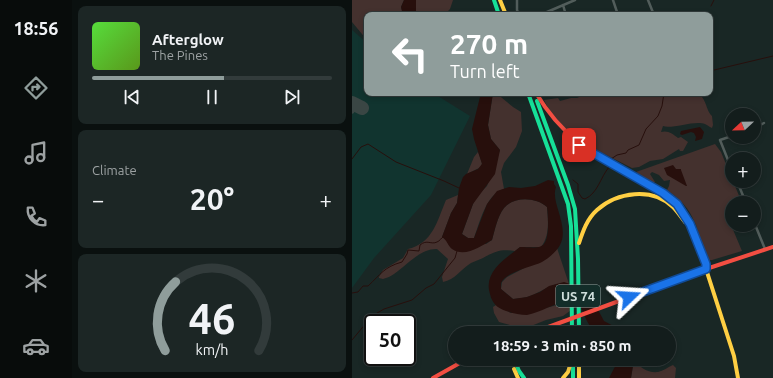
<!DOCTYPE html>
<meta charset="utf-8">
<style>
:root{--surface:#131d1c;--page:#1c2625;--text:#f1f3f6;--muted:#9da2a3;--line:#323b3b;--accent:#8f9d9b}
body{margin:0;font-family:Ubuntu,sans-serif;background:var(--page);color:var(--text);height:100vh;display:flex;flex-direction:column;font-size:15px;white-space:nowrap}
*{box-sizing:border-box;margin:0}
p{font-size:13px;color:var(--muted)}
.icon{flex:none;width:22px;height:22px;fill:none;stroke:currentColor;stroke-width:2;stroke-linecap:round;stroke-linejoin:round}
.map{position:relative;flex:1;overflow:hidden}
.details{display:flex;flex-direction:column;gap:6px;padding:6px;background:#0a100f;width:280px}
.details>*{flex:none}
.guide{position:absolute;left:12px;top:12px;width:349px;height:84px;border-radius:8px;box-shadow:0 2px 6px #0003,0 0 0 1px var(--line);background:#8f9d9b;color:#fff;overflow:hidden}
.needle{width:26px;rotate:248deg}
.buttons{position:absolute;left:373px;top:108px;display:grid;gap:8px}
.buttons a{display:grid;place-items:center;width:36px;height:36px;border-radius:50%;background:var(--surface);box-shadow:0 2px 6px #0003,0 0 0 1px var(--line);font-size:20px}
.speed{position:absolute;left:12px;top:314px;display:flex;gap:8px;font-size:20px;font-weight:700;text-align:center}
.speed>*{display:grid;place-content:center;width:52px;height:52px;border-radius:50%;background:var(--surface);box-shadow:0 2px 6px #0003,0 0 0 1px var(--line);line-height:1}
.speed .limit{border:2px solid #111;border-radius:6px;background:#fff;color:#111}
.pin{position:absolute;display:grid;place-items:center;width:34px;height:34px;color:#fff;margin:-17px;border-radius:8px;box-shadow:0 2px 6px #0006}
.me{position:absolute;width:44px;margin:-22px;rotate:70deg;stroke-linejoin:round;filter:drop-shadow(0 0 3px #0008)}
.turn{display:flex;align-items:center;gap:14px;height:84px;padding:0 20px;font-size:18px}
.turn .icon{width:52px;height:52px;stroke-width:2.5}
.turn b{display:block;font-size:28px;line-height:34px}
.big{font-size:30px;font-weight:700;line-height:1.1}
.details .widget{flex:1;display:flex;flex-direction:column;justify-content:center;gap:6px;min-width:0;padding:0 14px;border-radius:8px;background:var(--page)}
.details .dial{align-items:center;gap:0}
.dial svg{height:104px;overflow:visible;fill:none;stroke:var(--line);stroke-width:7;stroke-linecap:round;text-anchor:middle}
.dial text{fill:var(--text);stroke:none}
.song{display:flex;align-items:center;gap:12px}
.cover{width:48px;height:48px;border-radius:6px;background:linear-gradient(135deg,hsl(110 70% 55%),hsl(90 70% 35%))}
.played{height:4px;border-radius:2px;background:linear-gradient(90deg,var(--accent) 55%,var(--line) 55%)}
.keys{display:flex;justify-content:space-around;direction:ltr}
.heat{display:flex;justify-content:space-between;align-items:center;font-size:22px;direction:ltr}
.trip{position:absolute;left:96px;top:326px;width:228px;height:40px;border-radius:20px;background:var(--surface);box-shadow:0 2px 6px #0003,0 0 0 1px var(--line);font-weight:700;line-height:40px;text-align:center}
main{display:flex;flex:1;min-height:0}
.tabs{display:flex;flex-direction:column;width:72px;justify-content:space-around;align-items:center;background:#080c0b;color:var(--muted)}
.tabs .icon{width:28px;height:28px}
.tabs .on{color:var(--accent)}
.tabs b{font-size:18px;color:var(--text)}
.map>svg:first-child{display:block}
</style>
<main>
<nav class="tabs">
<b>18:56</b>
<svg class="icon on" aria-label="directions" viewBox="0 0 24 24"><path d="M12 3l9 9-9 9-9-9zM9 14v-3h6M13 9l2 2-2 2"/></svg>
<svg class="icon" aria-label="music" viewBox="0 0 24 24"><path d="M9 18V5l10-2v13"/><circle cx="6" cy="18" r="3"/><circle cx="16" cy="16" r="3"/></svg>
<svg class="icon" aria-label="phone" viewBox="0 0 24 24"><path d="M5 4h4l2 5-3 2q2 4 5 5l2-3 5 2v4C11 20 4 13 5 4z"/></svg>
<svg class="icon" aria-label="climate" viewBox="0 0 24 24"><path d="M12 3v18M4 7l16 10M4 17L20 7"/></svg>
<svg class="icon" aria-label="car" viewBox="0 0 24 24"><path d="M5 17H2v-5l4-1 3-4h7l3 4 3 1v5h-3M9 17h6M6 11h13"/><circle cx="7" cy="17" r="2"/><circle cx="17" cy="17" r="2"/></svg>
</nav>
<section class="details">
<div class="widget">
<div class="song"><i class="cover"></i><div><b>Afterglow</b><p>The Pines</p></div></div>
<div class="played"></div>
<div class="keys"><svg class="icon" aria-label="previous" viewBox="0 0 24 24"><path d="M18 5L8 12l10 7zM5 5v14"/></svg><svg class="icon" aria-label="pause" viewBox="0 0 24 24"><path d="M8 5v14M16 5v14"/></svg><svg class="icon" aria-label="next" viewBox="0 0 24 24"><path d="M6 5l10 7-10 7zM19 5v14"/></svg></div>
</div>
<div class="widget"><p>Climate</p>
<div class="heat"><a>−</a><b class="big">20°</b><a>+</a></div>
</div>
<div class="widget dial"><svg viewBox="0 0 100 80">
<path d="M14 69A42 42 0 1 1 86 69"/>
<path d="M14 69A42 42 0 0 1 22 16" stroke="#8f9d9b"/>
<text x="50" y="56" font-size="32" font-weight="700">46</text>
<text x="50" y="72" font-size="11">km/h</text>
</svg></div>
</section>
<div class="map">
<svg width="421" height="378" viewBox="0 0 421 378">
<rect width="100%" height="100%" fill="#192725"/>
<path fill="#11342f" d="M0 30 15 43V93H81L118 116 79 195 22 258 0 288Z"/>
<path fill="#44312e" d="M0 0H52L49 7 51 15H15V40L0 22Z
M64 0H101L98 9 92 15H64Z
M141 93H144L161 107 169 112 170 131 164 147 152 163 149 172 152 189C134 194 128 222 122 238H116L110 234 121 204 125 196 135 186 148 150 139 139 136 125Z
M247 93H345C355 98 353 109 360 116L361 125 360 128C356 126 353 123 348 123 338 122 318 129 311 126L309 132C316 130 321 134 326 138L329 137 336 142 331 151H328L327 149 311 159 298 161 287 167 280 168C246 150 209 137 192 100L206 98 208 101 219 98H225L235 94 246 95Z
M363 144 369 152 390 203H380V212L378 211 374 213 390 251 360 260C358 260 356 261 354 259 350 255 347 230 343 223 337 208 328 199 315 190L317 186 318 180 312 181 307 175 300 172 298 174 303 182 301 183 284 172Z
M126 152 130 163 129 167 115 174 122 157Z
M106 195 105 203 99 213 90 237 95 240 97 245 134 244 140 240C143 230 145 217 152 208 162 196 184 197 195 207 196 220 198 236 189 247H168L163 251C148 249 144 251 131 258 127 260 123 261 119 263 109 269 103 280 91 282L90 277 96 259 85 249C69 248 55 265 42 274 39 276 35 278 31 279L27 278V277L31 270 51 258 56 249C81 243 85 221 94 200Z
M205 248 217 284C203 280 190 292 178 296 173 298 167 298 161 299L149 289 150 282 155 277 201 253Z
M214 302H223L226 305 211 316 194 320 179 326 169 328 147 322 142 313 141 307 144 305 159 313 198 307Z
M282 360C288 368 296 373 306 372 311 371 316 367 321 365L324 368 323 378H279Z"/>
<path fill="#270f0c" d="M52 0H64V15H51L49 7Z
M129 93H141L136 125 139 139 148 150 143 174 121 204 110 234 116 238H122L135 204 145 191 157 187 169 188 183 186 196 180 202 181V184L204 187C198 202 218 226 208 245 205 251 197 258 190 262 180 267 153 272 149 283 149 285 149 287 149 289L161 299 175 297 188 292 197 286 212 282 218 284 228 291 238 295 252 321 269 330 272 333H244C241 330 237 325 235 321 231 314 231 305 221 302 208 299 189 313 175 315 168 315 160 313 154 311 145 308 140 303 138 294 131 272 153 259 168 247 174 247 182 248 187 247 199 245 196 216 195 207 184 197 162 196 152 208 145 217 143 230 140 240 129 246 113 258 100 249 96 246 95 240 90 237L99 213 105 203 107 188 111 177 114 174 126 169 130 164 122 139 120 129Z
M348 127 352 132 350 139 343 141 344 137 342 133 339 132 330 135 328 134 329 131Z
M321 165 324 169H329V170L335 186H334L315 175 312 168Z
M267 359H282L279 378H257Z"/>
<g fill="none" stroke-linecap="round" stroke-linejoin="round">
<path stroke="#270f0c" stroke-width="1" d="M359 6 362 0
M358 71 421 56
M0 159 9 147 16 144 44 162 92 181 107 188
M259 159 265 155 274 153 276 150 287 145 294 129 306 116 310 106 312 93
M221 180 226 184V192L230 198 233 199C246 193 248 178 257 167
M0 293 6 292 11 286H16C29 274 32 267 50 262L55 254 56 250 67 251 68 245C75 239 79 245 85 242 88 241 89 238 91 237
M0 340 20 316 32 309 60 300 74 288 82 284 103 258 105 251"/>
<path stroke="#3a4644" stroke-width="5.5" d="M0 111 3 104"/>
<path stroke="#3a4644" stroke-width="14" d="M0 103 10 108"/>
<path stroke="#525d5b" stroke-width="2.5" d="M165 0V10L167 15
M261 0 266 15
M296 0 302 15
M211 5 214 15
M188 15 223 0
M402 128 412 123
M380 136 368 140 380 170
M385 181 394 203
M402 222 413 249"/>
<path stroke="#16e098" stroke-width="4" d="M142 0 147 15
M176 93 216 204 219 226 220 333
M185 101 216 185 223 209 226 259 227 333
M162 359 167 371 172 378
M221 361V378"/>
<path stroke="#ffcf43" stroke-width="4" d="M148 0 154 15
M227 243C231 231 235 219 245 210 265 192 300 187 321 207 326 212 329 217 333 222
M354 269 382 356 386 378
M227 359V378
M162 369 166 378
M211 378 216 372 220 359"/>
<path stroke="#f24e42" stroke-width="4" d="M184 93C210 137 239 153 282 177 297 185 312 191 324 203 340 220 349 246 354 269
M180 333 354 269 421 247
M81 378 115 359"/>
</g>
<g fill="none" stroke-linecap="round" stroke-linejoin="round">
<defs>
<path id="route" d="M227 145 311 193 325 204 338 224 354 264V269L277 297"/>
</defs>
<use href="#route" stroke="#114b97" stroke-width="10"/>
<use href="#route" stroke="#1a73e8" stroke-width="7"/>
</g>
<g text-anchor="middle" stroke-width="4" stroke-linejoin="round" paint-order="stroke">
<rect fill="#132d29" stroke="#96a8a5" stroke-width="1" x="204" y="285" width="44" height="22" rx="3"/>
<g font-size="13" font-weight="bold" fill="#ceddda">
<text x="226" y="301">US 74</text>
</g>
</g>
</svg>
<div class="buttons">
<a><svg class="needle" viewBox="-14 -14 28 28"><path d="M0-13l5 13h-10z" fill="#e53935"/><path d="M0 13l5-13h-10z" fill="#9da2a3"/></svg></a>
<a>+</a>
<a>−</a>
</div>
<div class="speed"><div class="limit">50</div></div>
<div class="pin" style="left:227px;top:145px;background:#d93025"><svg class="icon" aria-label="arrive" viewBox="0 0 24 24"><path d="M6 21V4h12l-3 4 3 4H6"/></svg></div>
<svg class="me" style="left:277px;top:297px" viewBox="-20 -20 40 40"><path d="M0-17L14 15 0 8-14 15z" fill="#1a73e8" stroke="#fff" stroke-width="4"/></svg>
<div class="trip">18:59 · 3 min · 850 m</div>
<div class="guide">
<div class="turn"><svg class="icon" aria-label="left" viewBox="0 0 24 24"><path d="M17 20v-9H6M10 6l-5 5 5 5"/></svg><div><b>270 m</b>Turn left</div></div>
</div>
</div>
</main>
